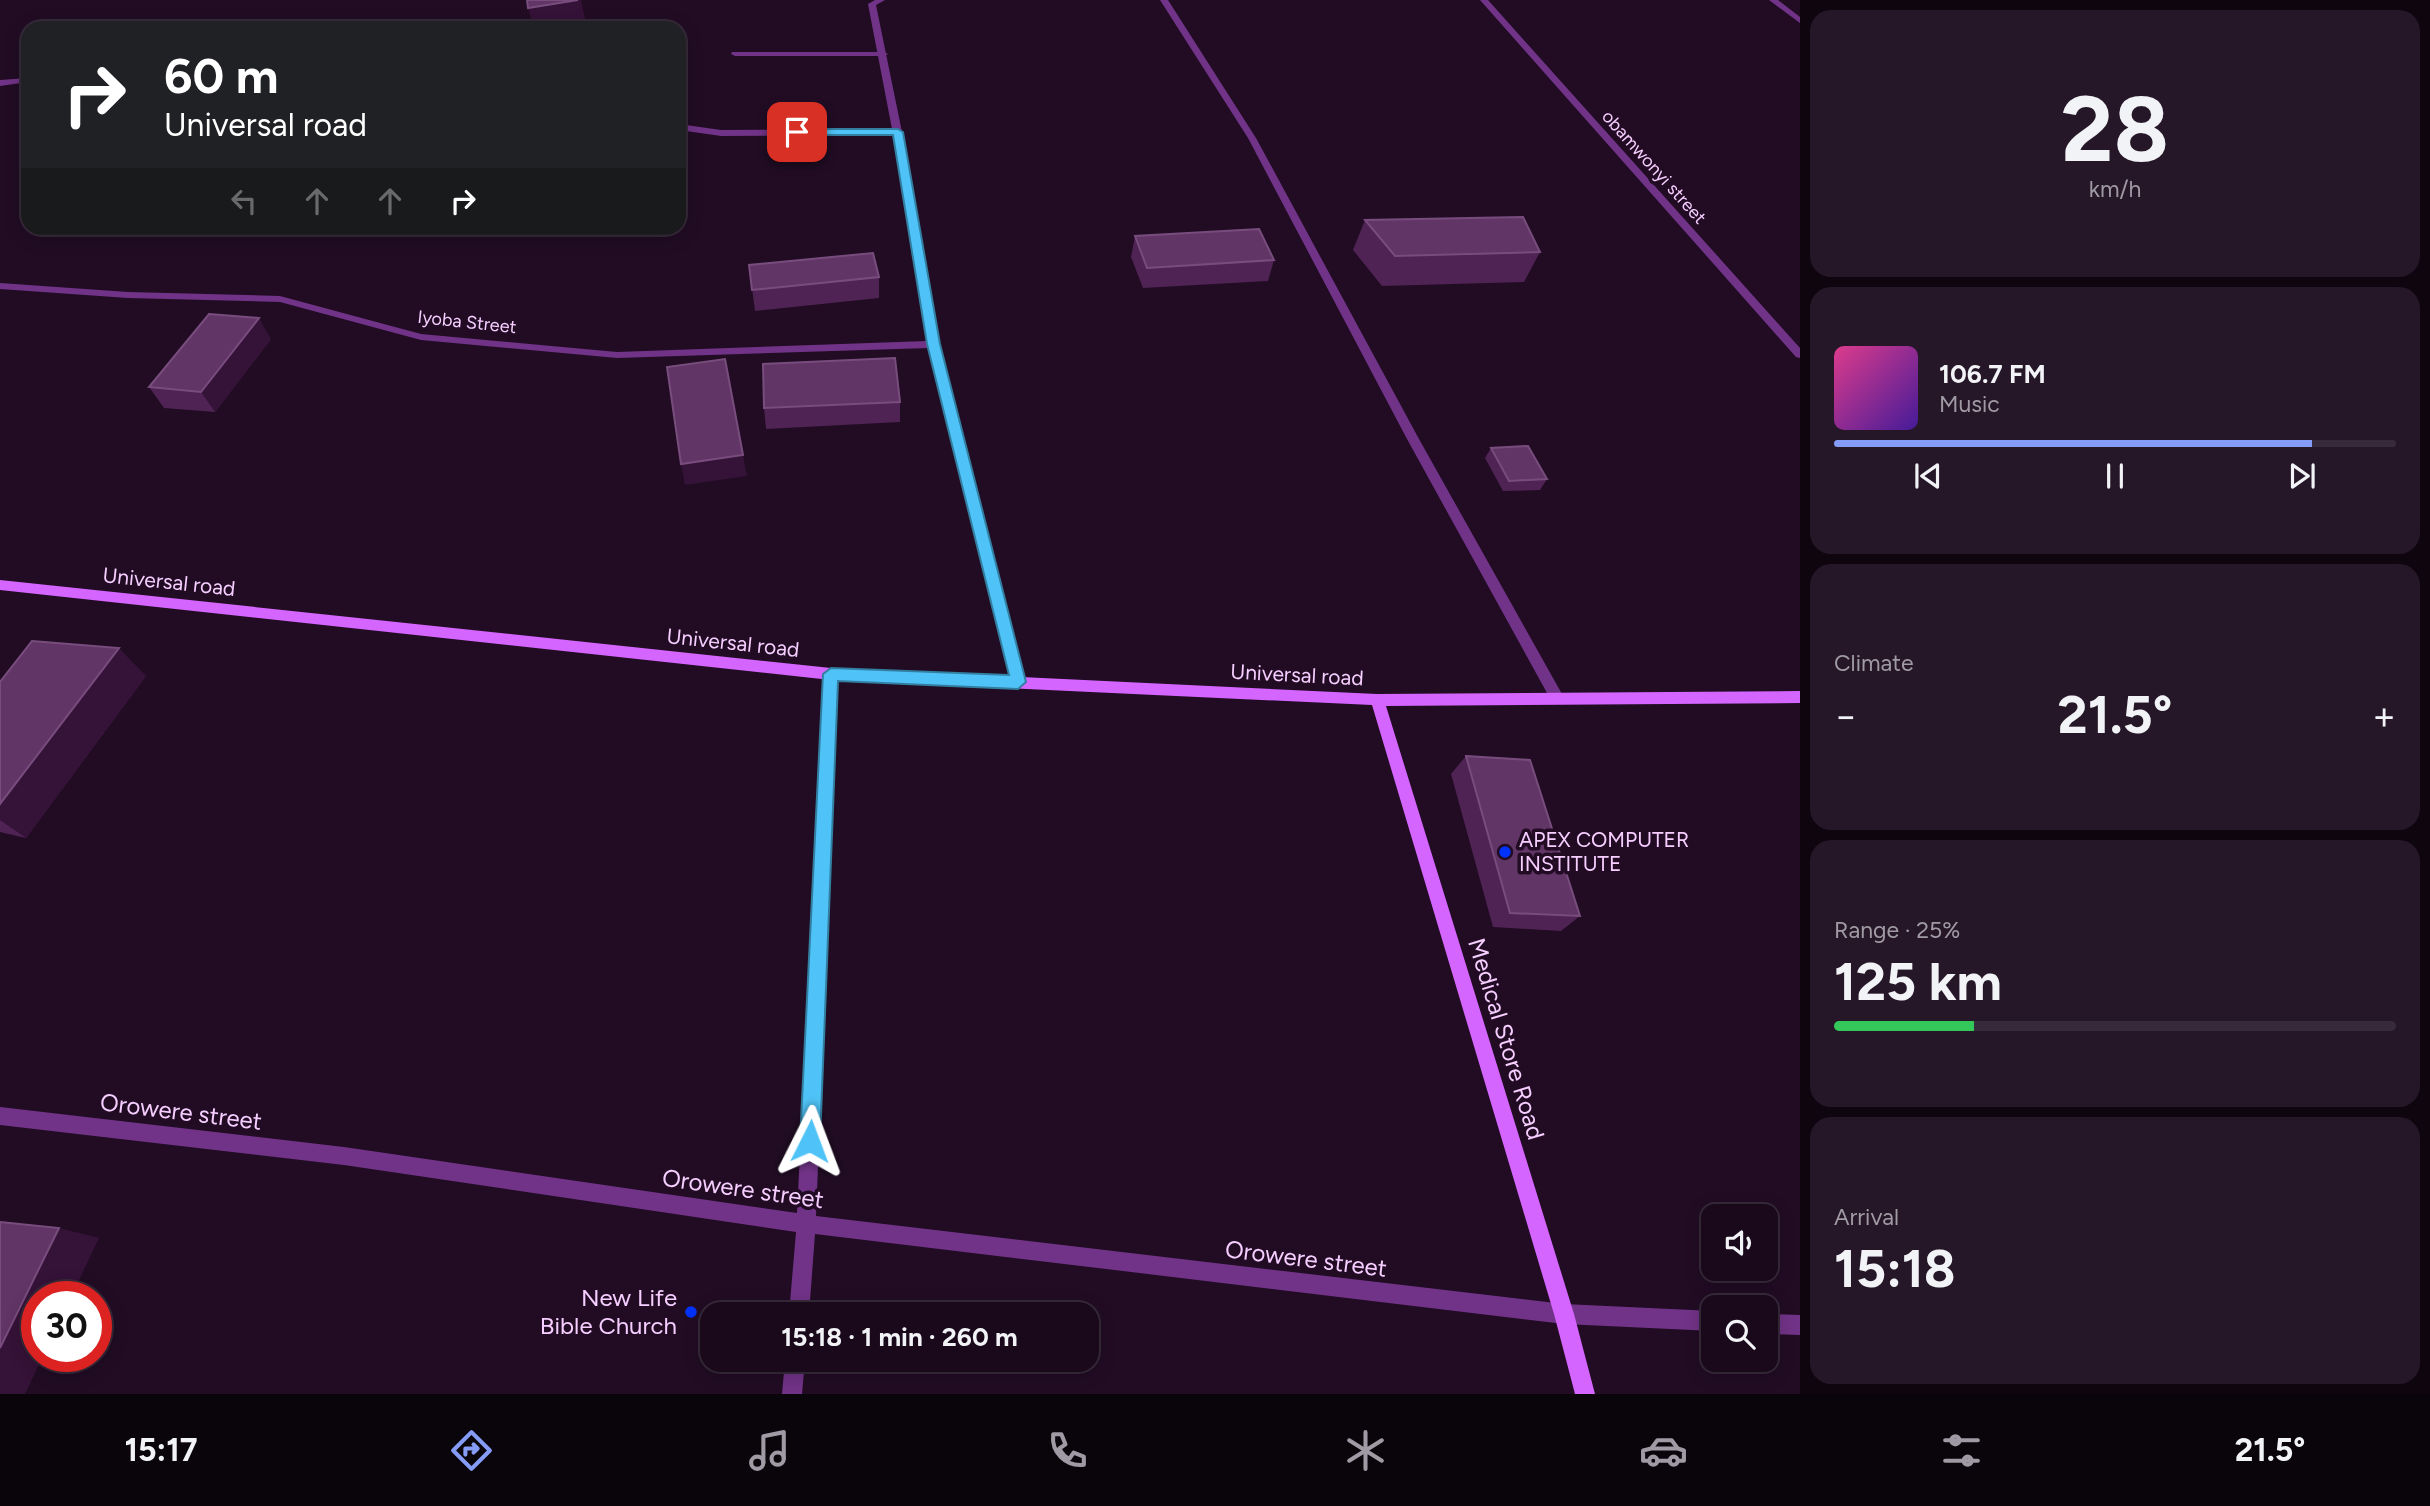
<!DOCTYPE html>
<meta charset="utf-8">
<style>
:root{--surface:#19091b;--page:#261728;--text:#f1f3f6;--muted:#9f9aa3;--line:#372a3a;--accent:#859cf7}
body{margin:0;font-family:Figtree,sans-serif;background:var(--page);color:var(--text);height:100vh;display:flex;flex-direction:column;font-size:26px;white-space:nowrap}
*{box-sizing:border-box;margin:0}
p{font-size:23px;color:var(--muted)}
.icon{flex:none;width:38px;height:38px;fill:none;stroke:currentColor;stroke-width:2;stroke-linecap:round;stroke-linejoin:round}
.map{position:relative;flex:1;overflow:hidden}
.sheet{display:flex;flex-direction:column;gap:10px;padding:10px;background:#0e050f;width:630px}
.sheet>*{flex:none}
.guide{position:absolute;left:21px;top:21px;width:665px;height:214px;border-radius:21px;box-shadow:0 4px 18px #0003,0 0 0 2px var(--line);background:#202124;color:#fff;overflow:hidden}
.buttons{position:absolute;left:1701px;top:1204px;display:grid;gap:14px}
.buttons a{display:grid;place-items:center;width:77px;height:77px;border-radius:14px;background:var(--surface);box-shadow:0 4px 18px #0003,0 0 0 2px var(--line);font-size:35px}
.speed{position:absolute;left:21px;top:1281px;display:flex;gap:14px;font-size:35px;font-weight:700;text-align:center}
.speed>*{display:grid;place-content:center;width:91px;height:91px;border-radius:50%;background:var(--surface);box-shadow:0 4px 18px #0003,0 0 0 2px var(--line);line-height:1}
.speed .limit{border:10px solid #d22;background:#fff;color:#111}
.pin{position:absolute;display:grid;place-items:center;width:60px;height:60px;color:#fff;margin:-30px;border-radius:14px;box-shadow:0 4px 10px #0006}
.me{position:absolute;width:77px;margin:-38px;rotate:3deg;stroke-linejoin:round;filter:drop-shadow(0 0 5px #0008)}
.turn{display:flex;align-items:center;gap:24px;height:147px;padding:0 28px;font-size:32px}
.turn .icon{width:91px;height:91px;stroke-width:2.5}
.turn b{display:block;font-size:49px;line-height:60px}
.lanes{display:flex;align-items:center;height:66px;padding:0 28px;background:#0003;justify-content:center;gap:35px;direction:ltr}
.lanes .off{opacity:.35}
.big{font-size:52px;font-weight:700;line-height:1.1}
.sheet .card{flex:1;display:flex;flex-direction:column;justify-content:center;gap:10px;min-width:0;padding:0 24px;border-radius:21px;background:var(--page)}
.sheet .dial{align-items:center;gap:0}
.dial b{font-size:91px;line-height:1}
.song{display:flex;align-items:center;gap:21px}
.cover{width:84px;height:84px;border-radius:10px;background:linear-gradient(135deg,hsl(330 70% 55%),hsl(260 70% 35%))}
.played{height:7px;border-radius:4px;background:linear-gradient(90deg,var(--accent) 85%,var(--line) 85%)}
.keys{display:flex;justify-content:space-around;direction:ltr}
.heat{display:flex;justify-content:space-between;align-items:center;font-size:38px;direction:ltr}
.charge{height:10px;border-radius:5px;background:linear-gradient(90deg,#34c759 25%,var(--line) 0)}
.trip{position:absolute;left:700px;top:1302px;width:399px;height:70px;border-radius:21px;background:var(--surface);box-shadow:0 4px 18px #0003,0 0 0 2px var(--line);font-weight:700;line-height:70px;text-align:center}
.tab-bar{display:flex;height:112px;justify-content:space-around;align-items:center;background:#0a040b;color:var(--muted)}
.tab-bar .icon{width:49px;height:49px}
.tab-bar .active{color:var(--accent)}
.tab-bar b{font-size:32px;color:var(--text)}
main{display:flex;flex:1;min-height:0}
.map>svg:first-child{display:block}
</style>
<main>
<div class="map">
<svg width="1800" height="1394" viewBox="0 0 1800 1394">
<rect width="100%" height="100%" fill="#210c24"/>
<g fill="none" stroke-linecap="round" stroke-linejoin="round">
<path fill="#713387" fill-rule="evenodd" d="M732 52H884L888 54 884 56H735L731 54Z"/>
<path fill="#713387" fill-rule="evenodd" d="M875 0H885L876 5 902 132 938 344 1026 682 1024 686H1014L1012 682 929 348 617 358 421 340 280 302 128 298 0 289V283L128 292 280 296 421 334 617 352 927 341 893 135 721 136 679 130V124L721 130 892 129 868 4Z
M1160 0H1168L1256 138 1419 439 1562 694 1564 698 1562 702H1552L1407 439 1248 138Z
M1480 0H1488L1800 348V358L1796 357Z
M1769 0H1778L1800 17V23Z
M28 78V82L0 86V80Z
M831 668 836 670 838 674 816 1216 1564 1304 1713 1311V1331L1564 1324 815 1234 809 1314H789L796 1232 344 1165 0 1125V1107L344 1147 797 1213 824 674 826 670Z
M1766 1314 1800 1315V1335L1766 1334Z
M785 1360H805L802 1394H782Z"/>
<path fill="#d565ff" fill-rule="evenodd" d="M0 580 831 668 1377 694 1800 691V703L1386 706 1574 1314 1595 1394H1575L1554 1314 1372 705 831 680 0 590Z"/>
</g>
<path fill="#4f2353" d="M1365 220 1540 252 1524 282 1382 286 1353 250Z
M1135 236 1274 260 1268 281 1143 288 1131 257Z
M749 265 879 277V298L755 311Z
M271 339 215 412 164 408 149 387Z
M900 402V422L766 429 764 408Z
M1491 448 1547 479 1540 490 1503 491 1485 458Z
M146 676 26 838 0 832V682Z
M1466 756 1580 916 1561 931 1493 927 1451 774Z"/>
<path fill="#351238" d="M581 0 585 19 533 28 528 8Z
M259 318 271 339 215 412 201 392Z
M743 455 747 476 685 485 681 464Z
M119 648 146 676 26 838 0 820V804Z
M59 1228 99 1238 71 1297H37V1356H43L25 1394H0V1348Z"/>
<path fill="#613565" stroke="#784d7e" stroke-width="2" d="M527 0H578L528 8Z
M1523 217 1540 252 1395 256 1365 220Z
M1259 229 1274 260 1147 268 1135 236Z
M873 253 879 277 752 290 749 265Z
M209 314 259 318 201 392 149 387Z
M895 358 900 402 764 408 763 364Z
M725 359 743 455 681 464 667 367Z
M1528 446 1547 479 1509 481 1491 448Z
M32 641 119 648 0 804V682Z
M1466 756 1530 760 1580 916 1510 913Z
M0 1222 59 1228 0 1348Z"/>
<path fill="#4fc3f7" stroke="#337fa1" stroke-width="2" d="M898 129 903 132 940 344 1026 682 1018 689 838 681 820 1141 817 1148 810 1151 803 1148 800 1141 823 674 831 668 1009 675 927 344 893 135H797L792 132 797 129Z"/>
<g fill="#0032f9" stroke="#210c24" stroke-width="2.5">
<circle cx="1505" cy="852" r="7"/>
<circle cx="691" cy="1312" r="7"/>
</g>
<g text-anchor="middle" stroke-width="7" stroke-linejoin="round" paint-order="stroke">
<g font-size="18" fill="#f6ceff" stroke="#210c24">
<text transform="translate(1654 167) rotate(48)" y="6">obamwonyi street</text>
<text transform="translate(467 322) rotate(6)" y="6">Iyoba Street</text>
</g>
<g font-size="21" fill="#f6ceff" stroke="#210c24">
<text transform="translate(169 582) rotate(6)" y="7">Universal road</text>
<text transform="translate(733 643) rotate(6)" y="7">Universal road</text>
<text transform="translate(1297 675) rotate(3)" y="7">Universal road</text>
</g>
<g font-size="21" fill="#f6ceff" stroke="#210c24" text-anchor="start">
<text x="1519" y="847">APEX COMPUTER<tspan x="1519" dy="24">INSTITUTE</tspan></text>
</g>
<g font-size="24" fill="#f6ceff" stroke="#210c24">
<text transform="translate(1506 1039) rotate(73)" y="8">Medical Store Road</text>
<text transform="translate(181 1112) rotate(7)" y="8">Orowere street</text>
<text transform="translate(743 1189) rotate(8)" y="8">Orowere street</text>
<text transform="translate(1306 1259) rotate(7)" y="8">Orowere street</text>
</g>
<g font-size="24" fill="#f6ceff" stroke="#210c24" text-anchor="end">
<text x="677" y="1306">New Life<tspan x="677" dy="28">Bible Church</tspan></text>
</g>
</g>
</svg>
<div class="buttons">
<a><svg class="icon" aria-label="sound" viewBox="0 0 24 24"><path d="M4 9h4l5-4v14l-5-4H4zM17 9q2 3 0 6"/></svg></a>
<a><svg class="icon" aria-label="search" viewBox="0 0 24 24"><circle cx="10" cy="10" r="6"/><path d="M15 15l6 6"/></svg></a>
</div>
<div class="speed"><div class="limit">30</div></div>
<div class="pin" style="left:797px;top:132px;background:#d93025"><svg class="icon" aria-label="arrive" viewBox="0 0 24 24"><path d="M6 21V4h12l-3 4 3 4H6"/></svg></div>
<svg class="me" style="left:810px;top:1141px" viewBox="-20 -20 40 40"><path d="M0-17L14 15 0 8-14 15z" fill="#4fc3f7" stroke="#fff" stroke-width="4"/></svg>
<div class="trip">15:18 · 1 min · 260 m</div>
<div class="guide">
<div class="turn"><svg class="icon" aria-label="right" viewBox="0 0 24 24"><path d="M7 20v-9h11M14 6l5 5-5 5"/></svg><div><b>60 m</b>Universal road</div></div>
<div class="lanes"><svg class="icon off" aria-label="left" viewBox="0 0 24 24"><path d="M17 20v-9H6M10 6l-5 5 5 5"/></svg><svg class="icon off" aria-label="ahead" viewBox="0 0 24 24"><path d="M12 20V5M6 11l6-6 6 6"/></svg><svg class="icon off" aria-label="ahead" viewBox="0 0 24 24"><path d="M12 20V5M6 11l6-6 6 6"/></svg><svg class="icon" aria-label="right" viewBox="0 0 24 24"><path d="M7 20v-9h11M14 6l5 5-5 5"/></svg></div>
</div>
</div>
<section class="sheet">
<div class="card dial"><b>28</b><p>km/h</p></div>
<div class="card">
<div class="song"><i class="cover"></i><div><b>106.7 FM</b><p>Music</p></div></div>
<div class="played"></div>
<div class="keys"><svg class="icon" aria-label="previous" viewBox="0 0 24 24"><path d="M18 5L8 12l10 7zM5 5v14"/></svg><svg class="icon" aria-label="pause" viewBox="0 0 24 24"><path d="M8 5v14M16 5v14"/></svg><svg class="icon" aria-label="next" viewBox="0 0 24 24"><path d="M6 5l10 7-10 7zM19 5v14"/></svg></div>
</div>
<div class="card"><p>Climate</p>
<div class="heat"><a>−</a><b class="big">21.5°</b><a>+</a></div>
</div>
<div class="card"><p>Range · 25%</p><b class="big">125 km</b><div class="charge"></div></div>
<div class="card"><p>Arrival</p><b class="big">15:18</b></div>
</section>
</main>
<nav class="tab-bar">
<b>15:17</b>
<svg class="icon active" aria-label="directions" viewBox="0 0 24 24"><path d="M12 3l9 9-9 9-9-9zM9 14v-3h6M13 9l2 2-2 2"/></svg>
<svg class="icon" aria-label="music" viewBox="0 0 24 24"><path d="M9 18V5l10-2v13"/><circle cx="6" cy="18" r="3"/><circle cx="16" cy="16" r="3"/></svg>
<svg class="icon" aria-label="phone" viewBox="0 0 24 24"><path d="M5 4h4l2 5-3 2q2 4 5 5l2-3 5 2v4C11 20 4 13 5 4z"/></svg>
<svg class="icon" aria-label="climate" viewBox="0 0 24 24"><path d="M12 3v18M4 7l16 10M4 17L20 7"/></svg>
<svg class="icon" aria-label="car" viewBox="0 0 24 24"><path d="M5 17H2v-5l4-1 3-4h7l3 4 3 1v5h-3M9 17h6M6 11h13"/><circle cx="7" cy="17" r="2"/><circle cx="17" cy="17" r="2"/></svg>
<svg class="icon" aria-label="filters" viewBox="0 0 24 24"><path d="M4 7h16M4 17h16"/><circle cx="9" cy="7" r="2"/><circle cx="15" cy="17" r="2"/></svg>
<b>21.5°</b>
</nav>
